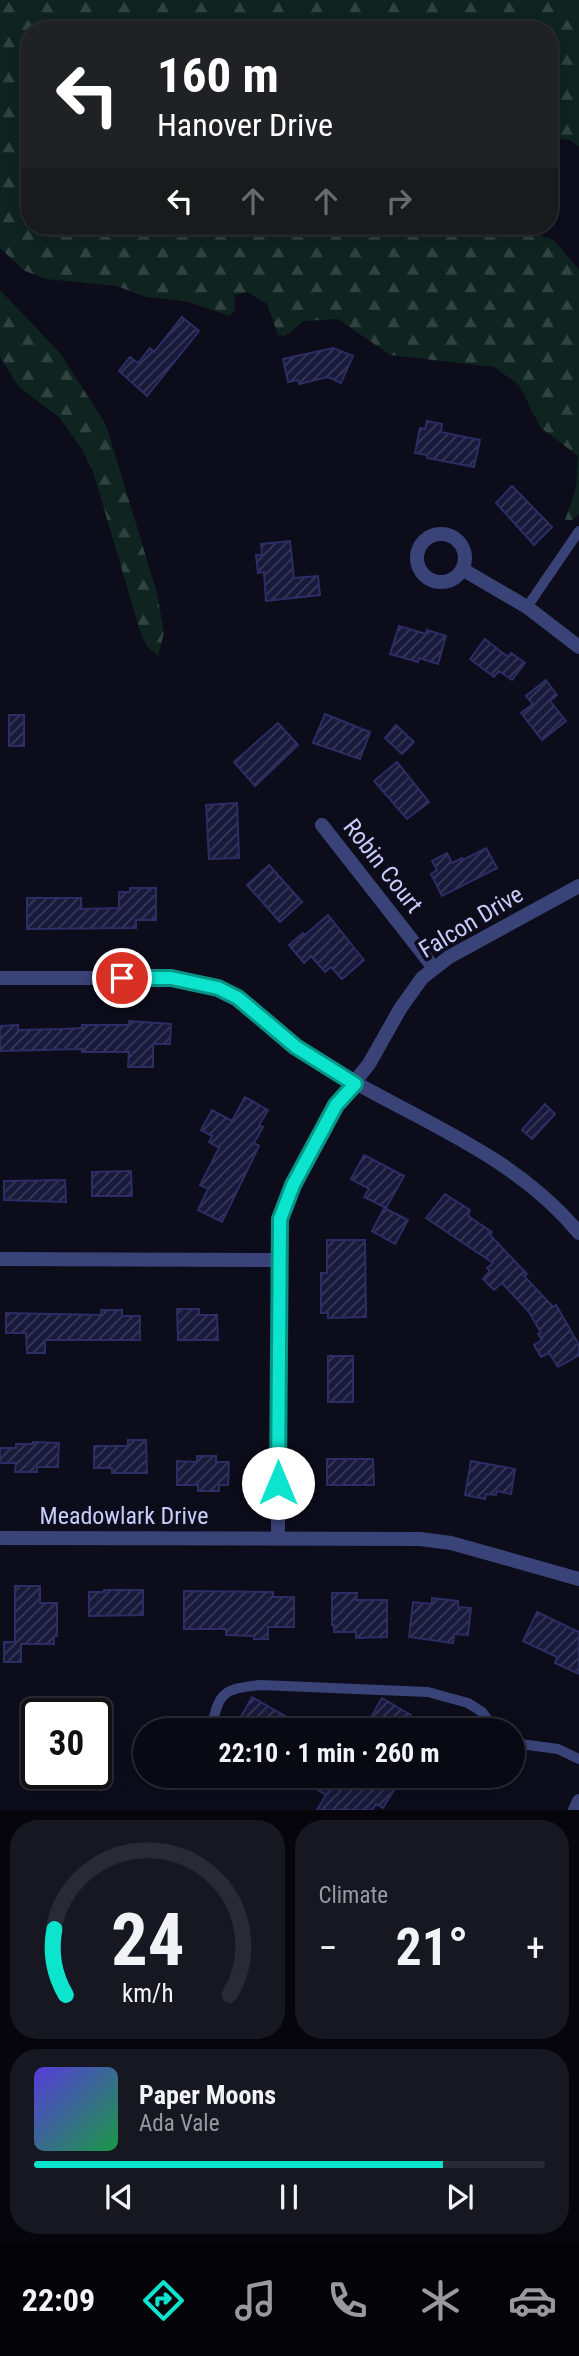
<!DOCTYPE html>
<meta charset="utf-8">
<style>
:root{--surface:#090914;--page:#171722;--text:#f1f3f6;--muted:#999aa0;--line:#292a34;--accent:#0ce4ce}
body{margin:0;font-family:"Roboto Condensed",sans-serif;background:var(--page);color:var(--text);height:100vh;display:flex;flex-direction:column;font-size:26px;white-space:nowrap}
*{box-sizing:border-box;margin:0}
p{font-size:23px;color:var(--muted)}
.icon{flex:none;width:38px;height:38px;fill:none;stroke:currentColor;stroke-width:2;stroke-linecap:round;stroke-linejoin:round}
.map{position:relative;height:1810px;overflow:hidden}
.drawer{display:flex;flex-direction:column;gap:10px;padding:10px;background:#05050b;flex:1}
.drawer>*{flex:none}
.banner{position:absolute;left:21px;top:21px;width:537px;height:214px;border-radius:28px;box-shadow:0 4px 18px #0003,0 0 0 2px var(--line);background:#202124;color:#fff;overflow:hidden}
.speed{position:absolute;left:21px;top:1698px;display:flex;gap:14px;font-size:35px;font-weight:700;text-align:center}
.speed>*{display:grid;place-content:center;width:91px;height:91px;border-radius:50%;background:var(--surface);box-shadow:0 4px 18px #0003,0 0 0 2px var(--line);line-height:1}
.speed .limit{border:4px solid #111;border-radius:10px;background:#fff;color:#111}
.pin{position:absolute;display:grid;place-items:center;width:60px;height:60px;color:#fff;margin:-30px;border:4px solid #fff;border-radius:50%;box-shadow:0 2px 7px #0007}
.me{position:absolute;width:77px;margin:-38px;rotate:0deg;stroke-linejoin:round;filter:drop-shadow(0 0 5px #0008)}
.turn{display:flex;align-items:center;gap:24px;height:147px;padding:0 21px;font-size:32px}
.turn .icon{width:91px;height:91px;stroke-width:2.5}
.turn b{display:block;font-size:49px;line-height:60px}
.lanes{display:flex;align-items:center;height:66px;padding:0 21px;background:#0003;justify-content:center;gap:35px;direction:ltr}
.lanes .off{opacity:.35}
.big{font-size:52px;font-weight:700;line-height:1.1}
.drawer .card{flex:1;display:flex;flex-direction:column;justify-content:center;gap:10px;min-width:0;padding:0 24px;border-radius:28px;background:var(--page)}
.drawer .dial{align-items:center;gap:0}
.dial svg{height:182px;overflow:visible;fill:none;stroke:var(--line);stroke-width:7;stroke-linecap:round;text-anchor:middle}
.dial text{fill:var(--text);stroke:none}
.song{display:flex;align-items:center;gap:21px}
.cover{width:84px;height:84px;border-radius:10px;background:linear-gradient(135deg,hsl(250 70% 55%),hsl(140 70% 35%))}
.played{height:7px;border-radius:4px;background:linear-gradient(90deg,var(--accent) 80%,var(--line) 80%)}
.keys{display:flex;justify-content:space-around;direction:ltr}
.heat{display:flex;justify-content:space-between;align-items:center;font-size:38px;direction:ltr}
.drawer .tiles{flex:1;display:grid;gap:10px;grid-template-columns:1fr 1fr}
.card:last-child{grid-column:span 2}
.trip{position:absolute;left:133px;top:1718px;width:392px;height:70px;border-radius:35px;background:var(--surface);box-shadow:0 4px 18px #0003,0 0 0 2px var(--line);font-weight:700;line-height:70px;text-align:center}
.dock{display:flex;height:112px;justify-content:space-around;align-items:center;background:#040408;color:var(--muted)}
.dock .icon{width:49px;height:49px}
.dock .current{color:var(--accent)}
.dock b{font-size:32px;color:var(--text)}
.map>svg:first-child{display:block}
</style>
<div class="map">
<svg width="579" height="1810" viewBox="0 0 579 1810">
<defs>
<pattern id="forest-firs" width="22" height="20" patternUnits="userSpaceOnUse" patternTransform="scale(1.75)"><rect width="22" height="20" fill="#0f241f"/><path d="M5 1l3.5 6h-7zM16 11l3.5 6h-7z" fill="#314340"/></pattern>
<pattern id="building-hatch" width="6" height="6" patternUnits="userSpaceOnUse" patternTransform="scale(1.75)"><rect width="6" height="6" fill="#19193b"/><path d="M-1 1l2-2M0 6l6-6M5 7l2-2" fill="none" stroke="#393958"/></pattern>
</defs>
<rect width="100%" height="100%" fill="#0c0c1b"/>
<path fill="url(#forest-firs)" d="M0 0H579V147L570 140 550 138V30H30V226H485L503 234H537L554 240 579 270V514L572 520H565L576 488 578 456 541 428 519 385 494 367 390 355 338 319 304 321 285 336 278 335 267 304 248 292 234 295 235 310 230 316 185 301 146 297 117 286 46 279 25 271 0 248Z
M0 290 61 354 106 425 157 593 164 633 158 656 147 646 140 631 93 471 82 449 59 417 19 387 0 357Z"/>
<path fill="url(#building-hatch)" stroke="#2c2d65" stroke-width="2" d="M182 317 199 331 147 396 119 371 130 357 138 363 150 348 154 352Z
M333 348 353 356 341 383 328 377 299 384 298 380 288 382 283 359Z
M427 421 442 424 441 432 480 440 474 467 427 458V455L415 453 420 428 425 429Z
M512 486 552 527 534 545 496 503Z
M290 541 294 578 318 576 320 595 266 601 264 572 258 573 256 555H262L261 544Z
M399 626 426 634 427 630 446 636 438 664 419 658 418 662 390 654Z
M485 639 508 657 511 653 525 663 512 680 499 671 494 677 470 659Z
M546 680 557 695 550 701 566 721 542 740 521 713 533 704 526 696Z
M325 714 370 732 360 759 313 743Z
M9 715H24V746H9Z
M278 723 298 745 255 786 234 762Z
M396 725 414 742 402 754 385 738Z
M397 762 429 802 407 819 374 781Z
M237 803 239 858 209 859 206 805Z
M486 848 497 868 442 896 431 874 437 870 432 861 447 853 452 863 462 858 463 860Z
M269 865 302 902 280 922 247 885Z
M130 888H156V920H136V928L27 929V898H81V909L119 908V892H130Z
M328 915 364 960 342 979 331 967 325 972 311 956 304 963 289 945 303 933 305 935Z
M129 1021 171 1024 170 1044H153V1067H128L129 1052H82V1049L0 1051V1026L18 1025V1030L64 1029 82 1028V1025H129Z
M245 1097 268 1110 259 1125 263 1127 254 1143 259 1146 222 1222 198 1210 208 1189 200 1185 219 1148 209 1142 212 1136 201 1130 212 1110 232 1121Z
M545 1104 555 1114 532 1139 522 1130Z
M364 1155 404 1176 386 1208 364 1197 369 1189 351 1179Z
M131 1171 132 1196H92V1172Z
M65 1180 66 1202 4 1200V1181Z
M445 1194 470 1210 468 1216 492 1232 490 1235 527 1274 524 1276 553 1307 556 1305 579 1345V1355L558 1367 549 1353 541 1357 534 1345 542 1340 538 1334 541 1333 529 1312 502 1283 494 1290 483 1279 490 1271 487 1268 493 1263 426 1218Z
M384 1208 408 1220 395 1244 372 1231Z
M327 1240H365L366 1317 328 1318V1313H321V1273H327Z
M177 1309H199V1315H217L218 1340H178Z
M101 1310H122V1316H140V1340H45V1353H27L26 1333H6V1313L101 1315Z
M328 1356H353V1402H328Z
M128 1440H146L147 1473H112V1468H94V1446H128Z
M33 1442 59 1443 58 1467H37V1472H15L16 1463H0V1448H16V1444H33Z
M197 1456H216V1462H229L228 1485H219V1491H198V1485H177V1461L197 1462Z
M327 1459H373L374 1485H327Z
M471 1461 515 1469 511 1494 497 1491 496 1495 486 1494 485 1499 465 1495Z
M15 1586H40V1603H57V1636H54V1644H21V1662H4V1642H15Z
M104 1590H143V1615L89 1616V1592H104Z
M184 1591 273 1592V1597H294V1627H268V1639H254V1636L226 1635V1629H184Z
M332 1593H357L356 1600H387V1637L356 1638V1632H334V1625H332Z
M432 1598 458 1601V1607L471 1608 468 1635 454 1634 453 1643 409 1637 413 1602 432 1604Z
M537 1612 579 1632V1674L555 1663 557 1657 523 1641Z
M252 1697 311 1731H233Z
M382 1698 411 1715 402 1731H363Z
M294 1776H392L389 1781 397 1785 383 1808 376 1804 372 1810H317L326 1795Z"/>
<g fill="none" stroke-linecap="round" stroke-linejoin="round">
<path stroke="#394377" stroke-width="10" d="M527 607 579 531
M212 1726C219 1691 225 1689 260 1685L428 1692 468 1703 482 1712 497 1731
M513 1743 558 1749 579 1759"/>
<path stroke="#394377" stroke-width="14" d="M417 558a24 24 0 1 1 48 0a24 24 0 1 1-48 0Z
M462 569 527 607 579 647
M322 825 434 968
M0 978C39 978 78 978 117 978 143 978 170 976 196 982 245 992 274 1034 315 1059 404 1116 510 1149 579 1233
M0 1259 278 1260
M0 1538 420 1539 451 1543 579 1579
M278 1539V1239L280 1219 285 1203 336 1105 369 1064 400 1009 422 978 449 957 579 886
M575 1810 579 1801"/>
</g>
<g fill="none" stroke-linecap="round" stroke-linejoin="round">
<defs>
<path id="route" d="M122 978H171L218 988 238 998 296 1047 355 1084 336 1105 293 1185 280 1219 278 1483"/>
</defs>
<use href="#route" stroke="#089486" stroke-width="18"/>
<use href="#route" stroke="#0ce4ce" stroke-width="12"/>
</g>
<g text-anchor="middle" stroke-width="7" stroke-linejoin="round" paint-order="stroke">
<g font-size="24" fill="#c9cdfc" stroke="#0c0c1b">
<text transform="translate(383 866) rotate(52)" y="8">Robin Court</text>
<text transform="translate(471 922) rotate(-31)" y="8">Falcon Drive</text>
<text x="124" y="1524">Meadowlark Drive</text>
</g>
</g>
</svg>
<div class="speed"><div class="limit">30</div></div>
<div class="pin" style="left:122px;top:978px;background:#d93025"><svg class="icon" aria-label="arrive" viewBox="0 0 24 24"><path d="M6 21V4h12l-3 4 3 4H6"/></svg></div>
<svg class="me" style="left:278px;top:1483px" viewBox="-20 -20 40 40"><circle r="19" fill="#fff"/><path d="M0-13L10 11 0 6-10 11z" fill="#0ce4ce"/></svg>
<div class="trip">22:10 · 1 min · 260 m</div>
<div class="banner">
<div class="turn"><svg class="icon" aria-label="left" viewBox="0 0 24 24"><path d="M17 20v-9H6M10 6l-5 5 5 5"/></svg><div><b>160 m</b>Hanover Drive</div></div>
<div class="lanes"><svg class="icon" aria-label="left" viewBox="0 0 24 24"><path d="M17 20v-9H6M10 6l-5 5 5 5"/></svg><svg class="icon off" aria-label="ahead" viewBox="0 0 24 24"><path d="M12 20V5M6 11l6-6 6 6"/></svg><svg class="icon off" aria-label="ahead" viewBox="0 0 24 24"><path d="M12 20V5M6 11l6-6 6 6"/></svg><svg class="icon off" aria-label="right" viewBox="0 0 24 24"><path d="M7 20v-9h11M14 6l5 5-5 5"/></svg></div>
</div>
</div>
<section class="drawer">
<div class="tiles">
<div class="card dial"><svg viewBox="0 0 100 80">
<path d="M14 69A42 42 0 1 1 86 69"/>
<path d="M14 69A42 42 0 0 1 9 40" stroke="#0ce4ce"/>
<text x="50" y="56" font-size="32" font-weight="700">24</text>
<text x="50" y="72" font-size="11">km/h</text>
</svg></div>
<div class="card"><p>Climate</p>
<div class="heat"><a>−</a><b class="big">21°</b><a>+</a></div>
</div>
<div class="card">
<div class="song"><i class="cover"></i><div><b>Paper Moons</b><p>Ada Vale</p></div></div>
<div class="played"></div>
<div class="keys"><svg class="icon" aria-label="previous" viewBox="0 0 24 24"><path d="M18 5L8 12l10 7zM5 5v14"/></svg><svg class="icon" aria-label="pause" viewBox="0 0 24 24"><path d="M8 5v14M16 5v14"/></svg><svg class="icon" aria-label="next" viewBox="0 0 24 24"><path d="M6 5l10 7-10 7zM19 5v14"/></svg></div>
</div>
</div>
</section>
<nav class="dock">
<b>22:09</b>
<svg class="icon current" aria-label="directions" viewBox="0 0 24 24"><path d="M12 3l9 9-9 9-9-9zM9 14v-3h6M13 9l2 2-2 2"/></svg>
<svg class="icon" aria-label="music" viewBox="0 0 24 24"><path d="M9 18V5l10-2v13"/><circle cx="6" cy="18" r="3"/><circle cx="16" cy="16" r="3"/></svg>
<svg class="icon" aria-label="phone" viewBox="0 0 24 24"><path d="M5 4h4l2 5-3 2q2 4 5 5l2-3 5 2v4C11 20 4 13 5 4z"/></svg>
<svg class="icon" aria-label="climate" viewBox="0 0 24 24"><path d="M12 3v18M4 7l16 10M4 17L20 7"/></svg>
<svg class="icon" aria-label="car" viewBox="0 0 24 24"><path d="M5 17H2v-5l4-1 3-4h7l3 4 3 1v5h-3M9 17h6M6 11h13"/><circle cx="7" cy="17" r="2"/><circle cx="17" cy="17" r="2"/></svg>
</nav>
